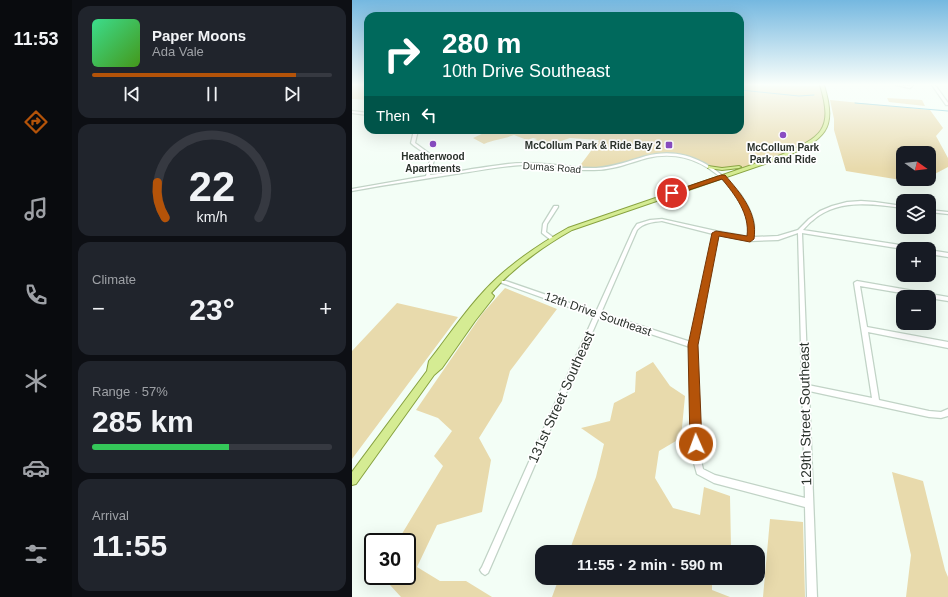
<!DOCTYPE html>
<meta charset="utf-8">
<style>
:root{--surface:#171b24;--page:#20242c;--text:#f1f3f6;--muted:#9ea1a6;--line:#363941;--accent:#b45309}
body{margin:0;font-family:Arial,sans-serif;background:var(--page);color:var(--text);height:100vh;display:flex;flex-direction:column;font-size:15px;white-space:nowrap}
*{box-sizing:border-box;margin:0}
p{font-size:13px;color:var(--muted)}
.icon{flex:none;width:22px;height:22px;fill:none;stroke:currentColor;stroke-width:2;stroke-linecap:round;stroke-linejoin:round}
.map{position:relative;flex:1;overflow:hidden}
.side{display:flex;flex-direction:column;gap:6px;padding:6px;background:#0d0f14;width:280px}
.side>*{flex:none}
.banner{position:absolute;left:12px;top:12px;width:380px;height:122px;border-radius:12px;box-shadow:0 4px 16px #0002;background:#00695c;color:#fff;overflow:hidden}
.needle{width:26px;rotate:104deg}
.tools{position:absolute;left:544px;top:146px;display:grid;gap:8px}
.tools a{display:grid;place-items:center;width:40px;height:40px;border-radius:8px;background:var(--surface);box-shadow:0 4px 16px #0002;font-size:20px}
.speed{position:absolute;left:12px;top:533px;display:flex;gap:8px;font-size:20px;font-weight:700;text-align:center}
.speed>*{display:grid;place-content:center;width:52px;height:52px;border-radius:50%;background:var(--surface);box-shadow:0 4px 16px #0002;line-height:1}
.speed .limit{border:2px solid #111;border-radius:6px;background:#fff;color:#111}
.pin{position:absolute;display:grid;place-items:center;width:34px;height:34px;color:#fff;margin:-17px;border:2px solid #fff;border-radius:50%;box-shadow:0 1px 4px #0007}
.me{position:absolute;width:44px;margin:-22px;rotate:358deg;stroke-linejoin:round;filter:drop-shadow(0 0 3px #0008)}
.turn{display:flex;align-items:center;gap:14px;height:84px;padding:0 12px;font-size:18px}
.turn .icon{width:52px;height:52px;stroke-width:2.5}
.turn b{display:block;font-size:28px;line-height:34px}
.then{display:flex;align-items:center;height:38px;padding:0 12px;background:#0003;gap:8px;font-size:15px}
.big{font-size:30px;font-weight:600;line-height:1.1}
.side .widget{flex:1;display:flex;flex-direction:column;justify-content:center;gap:6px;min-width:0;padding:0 14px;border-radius:12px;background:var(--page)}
.side .dial{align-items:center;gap:0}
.dial svg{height:104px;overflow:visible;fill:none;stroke:var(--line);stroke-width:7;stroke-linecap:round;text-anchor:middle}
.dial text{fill:var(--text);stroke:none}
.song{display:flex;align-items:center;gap:12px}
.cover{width:48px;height:48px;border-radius:6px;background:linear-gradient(135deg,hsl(150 70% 55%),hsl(100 70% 35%))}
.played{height:4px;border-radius:2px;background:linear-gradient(90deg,var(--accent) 85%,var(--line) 85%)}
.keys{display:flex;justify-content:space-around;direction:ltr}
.heat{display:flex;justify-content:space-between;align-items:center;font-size:22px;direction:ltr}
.charge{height:6px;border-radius:3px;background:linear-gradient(90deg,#34c759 57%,var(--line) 0)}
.trip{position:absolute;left:183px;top:545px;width:230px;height:40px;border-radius:12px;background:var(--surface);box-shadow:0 4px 16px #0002;font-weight:600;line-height:40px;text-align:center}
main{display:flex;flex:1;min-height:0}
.dock{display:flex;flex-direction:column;width:72px;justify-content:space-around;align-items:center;background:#090b0e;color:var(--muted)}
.dock .icon{width:28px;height:28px}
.dock .current{color:var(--accent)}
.dock b{font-size:18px;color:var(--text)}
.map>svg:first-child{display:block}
</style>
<main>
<nav class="dock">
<b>11:53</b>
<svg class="icon current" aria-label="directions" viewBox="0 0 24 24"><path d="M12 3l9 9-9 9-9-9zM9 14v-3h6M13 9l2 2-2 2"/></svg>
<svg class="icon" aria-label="music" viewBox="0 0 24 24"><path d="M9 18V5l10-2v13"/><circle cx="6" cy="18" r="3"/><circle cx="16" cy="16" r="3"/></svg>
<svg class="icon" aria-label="phone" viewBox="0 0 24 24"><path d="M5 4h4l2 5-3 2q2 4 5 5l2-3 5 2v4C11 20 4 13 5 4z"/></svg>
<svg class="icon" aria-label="climate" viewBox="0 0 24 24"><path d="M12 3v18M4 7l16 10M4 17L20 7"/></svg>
<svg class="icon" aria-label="car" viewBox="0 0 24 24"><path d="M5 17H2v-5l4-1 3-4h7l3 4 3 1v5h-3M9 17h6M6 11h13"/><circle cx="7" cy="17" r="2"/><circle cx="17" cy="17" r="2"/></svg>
<svg class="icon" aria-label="filters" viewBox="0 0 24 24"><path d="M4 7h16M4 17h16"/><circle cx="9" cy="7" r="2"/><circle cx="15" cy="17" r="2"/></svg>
</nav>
<section class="side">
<div class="widget">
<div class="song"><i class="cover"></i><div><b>Paper Moons</b><p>Ada Vale</p></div></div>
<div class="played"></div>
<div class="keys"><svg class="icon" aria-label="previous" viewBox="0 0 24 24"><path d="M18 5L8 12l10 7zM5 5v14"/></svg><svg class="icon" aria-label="pause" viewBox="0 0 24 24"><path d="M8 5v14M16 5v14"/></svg><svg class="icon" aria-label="next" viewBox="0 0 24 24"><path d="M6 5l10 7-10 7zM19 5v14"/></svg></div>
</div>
<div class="widget dial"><svg viewBox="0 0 100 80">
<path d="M14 69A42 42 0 1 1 86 69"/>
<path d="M14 69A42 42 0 0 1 8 42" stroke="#b45309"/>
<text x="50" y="56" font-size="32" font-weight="700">22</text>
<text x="50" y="72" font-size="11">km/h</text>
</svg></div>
<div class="widget"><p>Climate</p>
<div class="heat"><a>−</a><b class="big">23°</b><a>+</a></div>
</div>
<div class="widget"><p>Range · 57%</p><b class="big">285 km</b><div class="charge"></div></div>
<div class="widget"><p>Arrival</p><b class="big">11:55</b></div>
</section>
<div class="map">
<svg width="596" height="597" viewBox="0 0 596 597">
<rect width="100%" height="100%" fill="#f3fef6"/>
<path fill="#e8daac" d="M0 85H16V100L0 99Z
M388 85 470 86 476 114 469 133 443 151 392 169 363 168 337 157 316 155 298 157 256 168 227 169 228 167H227L247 140 218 138 200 144 183 140 185 139 181 138 175 140 162 135C152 139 143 139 132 144L121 138 134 132 131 130H388Z
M535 98 570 100 573 106 537 102Z
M478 100 578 110 591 128 584 136 596 158V167L577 177V153H551V179H574L567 183 494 171 482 130V119Z
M153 288 205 309 158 371 150 401 127 438 139 460 130 512 85 525 65 567 88 581H114L140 597H49L38 585 24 578 25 576H55V542H45L91 466 82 456 100 431 86 418 64 410 130 314Z
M45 303 106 317 0 459V351Z
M301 362 318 386 333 396 329 438 307 451 303 478 321 508 348 515 352 487 378 496 379 547 370 552H217L244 477 252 444 229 428 258 421 262 403 283 392 284 372Z
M540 472 571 481 593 570 596 577V597H554L559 555Z
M418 519 451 522 453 597H411Z
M207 578H360V590L378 597H200Z"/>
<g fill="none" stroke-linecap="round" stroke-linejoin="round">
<path stroke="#68bfd3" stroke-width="1" d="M388 90 447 96 462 95
M503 103 596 111"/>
<defs>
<path id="minor" d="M544 85 557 86 561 85 558 88Z
M580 85H583L596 103V105H594Z
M0 111 16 113V115L0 113Z
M62 130H66L63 143 78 154 82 160 78 175C92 173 106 172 120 169 137 167 154 163 171 163 196 162 220 169 244 168 262 167 277 161 294 156 328 147 358 161 381 186 391 196 400 211 402 225 402 229 402 233 401 237L426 236 446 230 457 219 468 211 480 206 495 202 509 201 523 202 551 206V208C521 204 485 198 460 221 457 223 454 227 451 230L561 247 563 249H551L450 233 456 385 520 398 502 283 503 282 505 281 596 297V301L577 298V297H573L508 286 515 327 596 342V348L516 332 527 400 577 411 589 412 596 409V416L589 418 577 417 457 391 465 597H455L453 507 362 483 345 474 340 456 338 347 247 317 136 573 133 575 130 573 128 570 130 567 242 316 150 283 149 282 150 281H154L244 312 281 230 285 224 298 220 310 219 364 231 397 237C397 234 398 231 398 228 398 214 388 198 379 188 357 163 329 150 295 158 277 163 261 170 242 170 218 171 194 164 170 165 150 166 130 170 110 173 73 179 37 184 0 191V189L74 176 78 160C74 152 65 149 59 143ZM310 221 361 234 339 342 249 313 285 230C291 223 301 222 310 221ZM446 233 453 498 363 475 351 469 348 456 344 345 366 235 399 241 426 240Z
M202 206H206V207L195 224 194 232 202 238V239L200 241 190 233 191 224Z
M577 210 596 212V214L577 212Z
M577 250 596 253V257L577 254Z"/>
<path id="major" d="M468 85H472C486 131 472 139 433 157L220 230C190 247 162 267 139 293L142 296 141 298 123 321 90 368 82 375 4 484 0 485V472L75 371 77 361C99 333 119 302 145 278 167 258 191 242 216 228L429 155C469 137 482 131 468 85Z
M356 166 370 168 387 166 389 167 387 168 370 170 356 168Z"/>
</defs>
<use href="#minor" stroke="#c1d3c6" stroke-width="2.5"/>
<use href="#major" stroke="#87a240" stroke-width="2"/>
<use href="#minor" fill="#fff" fill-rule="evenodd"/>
<use href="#major" fill="#d5ec93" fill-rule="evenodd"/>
</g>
<linearGradient id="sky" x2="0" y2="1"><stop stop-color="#75b8e0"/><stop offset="0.5" stop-color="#fafffb"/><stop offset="1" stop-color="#fafffb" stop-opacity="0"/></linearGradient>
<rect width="596" height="169" fill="url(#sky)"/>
<path fill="#b45309" stroke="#753606" d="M369 175H373C389 194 406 213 402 239L398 242 367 236 346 345 350 444 348 448 344 450 339 448 338 444 336 345 360 233 364 231 395 236C398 214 383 195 370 179L322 195 316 193Z"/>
<g fill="#8a4dc3" stroke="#fff" stroke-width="1.5">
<circle cx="431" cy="135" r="4"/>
<circle cx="81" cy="144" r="4"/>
<rect x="313" y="141" width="8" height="8" rx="2"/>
</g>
<g text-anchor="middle" stroke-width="3.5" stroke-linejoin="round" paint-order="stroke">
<g font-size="10" font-weight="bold" fill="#2b322c" stroke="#fff">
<text x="309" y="149" text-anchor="end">McCollum Park &amp; Ride Bay 2</text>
<text x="431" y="151">McCollum Park<tspan x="431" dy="12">Park and Ride</tspan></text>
<text x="81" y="160">Heatherwood<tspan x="81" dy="12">Apartments</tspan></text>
</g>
<g font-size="10" fill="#2b322c" stroke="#fff">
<text transform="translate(200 167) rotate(4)" y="4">Dumas Road</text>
</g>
<g font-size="12" fill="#2b322c" stroke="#fff">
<text transform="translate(246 314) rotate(19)" y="4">12th Drive Southeast</text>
</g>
<g font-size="14" fill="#2b322c" stroke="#fff">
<text transform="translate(209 397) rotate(-66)" y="5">131st Street Southeast</text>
<text transform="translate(453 414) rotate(-91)" y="5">129th Street Southeast</text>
</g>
</g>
</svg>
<div class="tools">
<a><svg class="needle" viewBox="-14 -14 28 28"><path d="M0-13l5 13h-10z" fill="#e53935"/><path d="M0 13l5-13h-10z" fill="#9ea1a6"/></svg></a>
<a><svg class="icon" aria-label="layers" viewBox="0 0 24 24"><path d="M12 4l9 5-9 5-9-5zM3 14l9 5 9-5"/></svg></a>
<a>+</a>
<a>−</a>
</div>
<div class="speed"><div class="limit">30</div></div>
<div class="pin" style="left:320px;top:193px;background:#d93025"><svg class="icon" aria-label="arrive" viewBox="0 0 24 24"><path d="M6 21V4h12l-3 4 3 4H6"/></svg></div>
<svg class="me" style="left:344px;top:444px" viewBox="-20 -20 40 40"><circle r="17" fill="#b45309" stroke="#fff" stroke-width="3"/><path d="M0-11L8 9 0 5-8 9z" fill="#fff"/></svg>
<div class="trip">11:55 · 2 min · 590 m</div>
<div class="banner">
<div class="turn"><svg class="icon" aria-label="right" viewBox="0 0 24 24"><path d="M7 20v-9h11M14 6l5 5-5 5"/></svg><div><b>280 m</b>10th Drive Southeast</div></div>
<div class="then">Then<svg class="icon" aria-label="left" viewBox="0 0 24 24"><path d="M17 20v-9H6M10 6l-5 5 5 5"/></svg></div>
</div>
</div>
</main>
